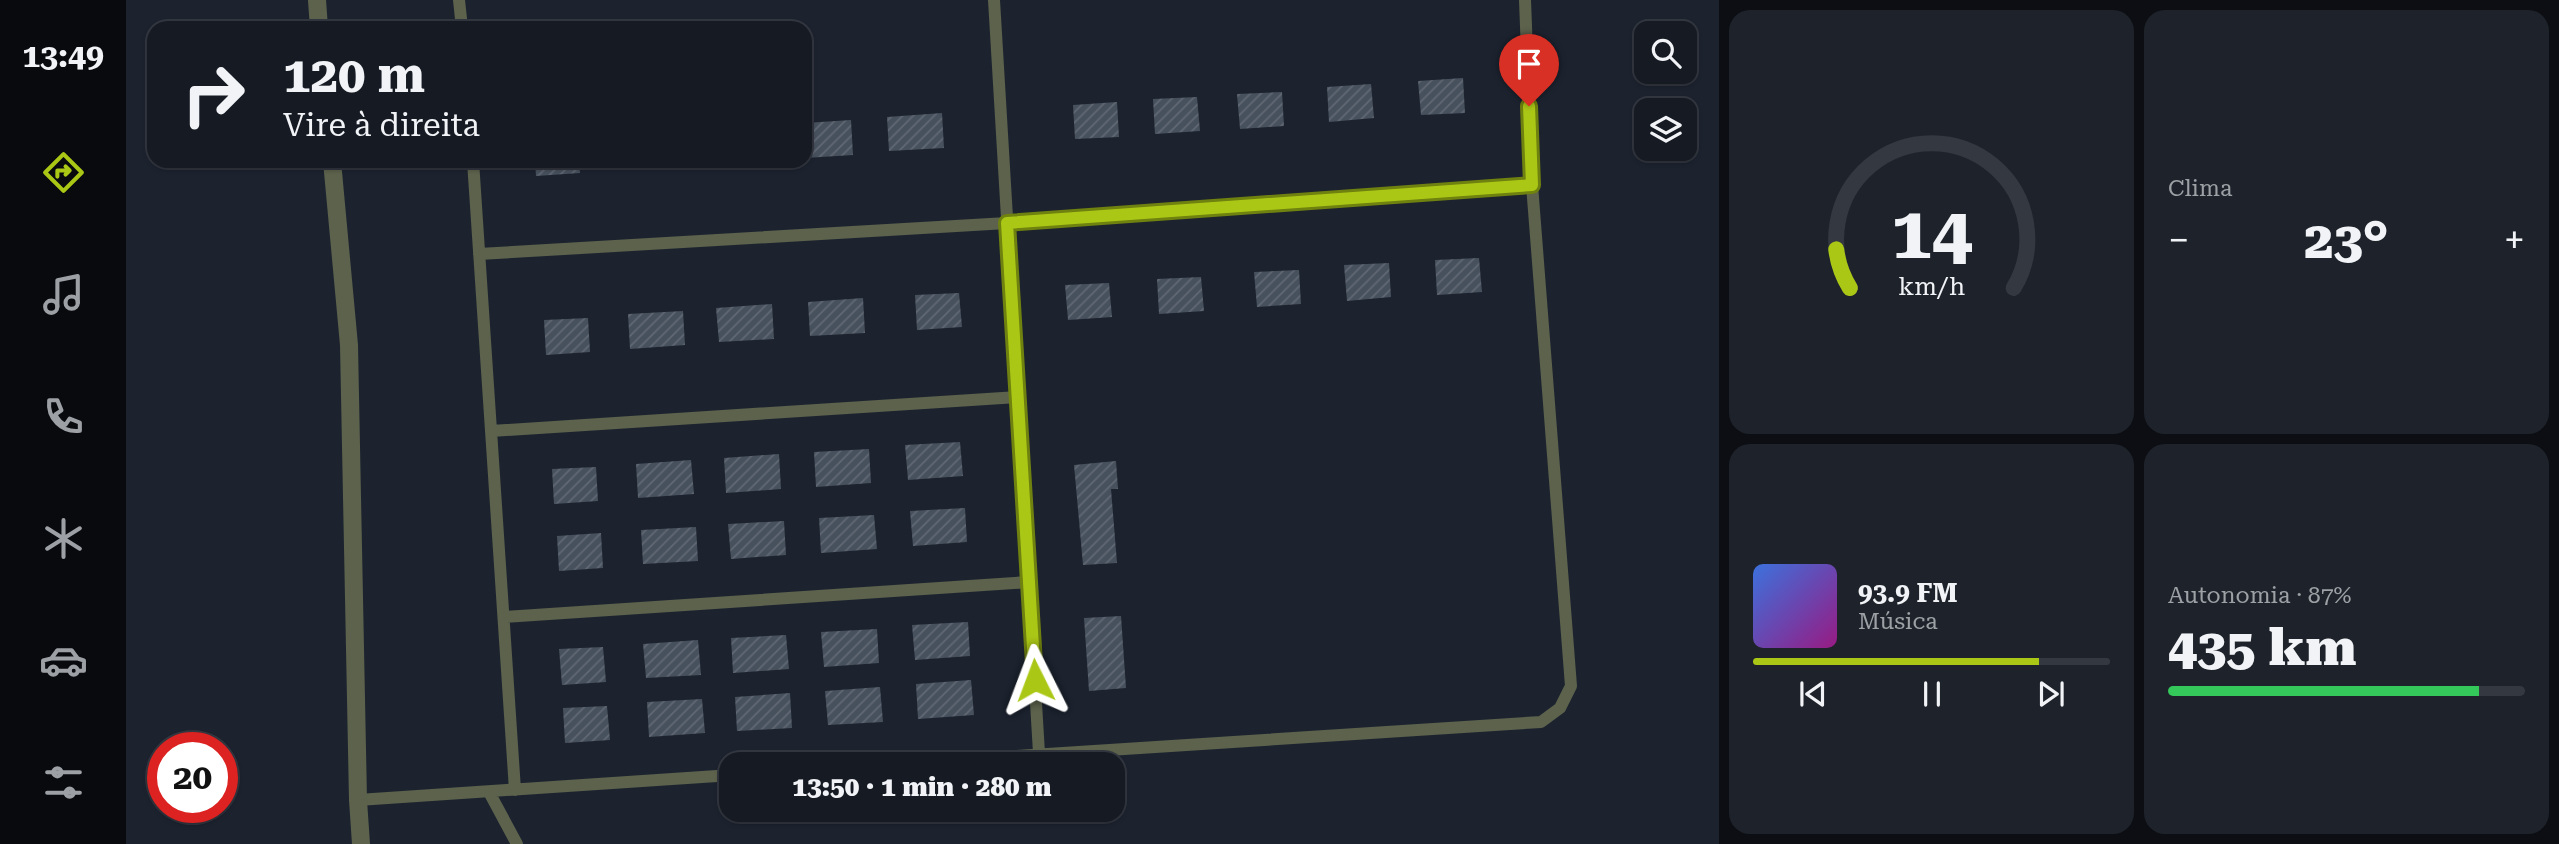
<!DOCTYPE html>
<html lang="pt">
<meta charset="utf-8">
<style>
:root{--surface:#151a23;--page:#1e232b;--text:#f1f3f6;--muted:#9da1a6;--line:#343841;--accent:#abc716}
body{margin:0;font-family:"Roboto Serif",serif;background:var(--page);color:var(--text);height:100vh;display:flex;flex-direction:column;font-size:26px;white-space:nowrap}
*{box-sizing:border-box;margin:0}
p{font-size:23px;color:var(--muted)}
.icon{flex:none;width:38px;height:38px;fill:none;stroke:currentColor;stroke-width:2;stroke-linecap:round;stroke-linejoin:round}
.map{position:relative;flex:1;overflow:hidden}
.panel{display:flex;flex-direction:column;gap:10px;padding:10px;background:#0c0e13;width:840px}
.panel>*{flex:none}
.guide{position:absolute;left:21px;top:21px;width:665px;height:147px;border-radius:21px;box-shadow:0 2px 5px #0004,0 0 0 2px var(--line);background:#151a23;color:var(--text);overflow:hidden}
.buttons{position:absolute;left:1508px;top:21px;display:grid;gap:14px}
.buttons a{display:grid;place-items:center;width:63px;height:63px;border-radius:14px;background:var(--surface);box-shadow:0 2px 5px #0004,0 0 0 2px var(--line);font-size:35px}
.speed{position:absolute;left:21px;top:732px;display:flex;gap:14px;font-size:35px;font-weight:700;text-align:center}
.speed>*{display:grid;place-content:center;width:91px;height:91px;border-radius:50%;background:var(--surface);box-shadow:0 2px 5px #0004,0 0 0 2px var(--line);line-height:1}
.speed .limit{border:10px solid #d22;background:#fff;color:#111}
.pin{position:absolute;display:grid;place-items:center;width:60px;height:60px;color:#fff;margin:-72px -30px;border-radius:50% 50% 50% 0;rotate:-45deg;box-shadow:0 0 7px #0007}
.pin .icon{rotate:45deg}
.me{position:absolute;width:77px;margin:-38px;rotate:357deg;stroke-linejoin:round;filter:drop-shadow(0 0 5px #0008)}
.turn{display:flex;align-items:center;gap:24px;height:147px;padding:0 21px;font-size:32px}
.turn .icon{width:91px;height:91px;stroke-width:2.5}
.turn b{display:block;font-size:49px;line-height:60px}
.big{font-size:52px;font-weight:800;line-height:1.1}
.panel .widget{flex:1;display:flex;flex-direction:column;justify-content:center;gap:10px;min-width:0;padding:0 24px;border-radius:21px;background:var(--page)}
.panel .dial{align-items:center;gap:0}
.dial svg{height:182px;overflow:visible;fill:none;stroke:var(--line);stroke-width:7;stroke-linecap:round;text-anchor:middle}
.dial text{fill:var(--text);stroke:none}
.song{display:flex;align-items:center;gap:21px}
.cover{width:84px;height:84px;border-radius:10px;background:linear-gradient(135deg,hsl(220 70% 55%),hsl(310 70% 35%))}
.played{height:7px;border-radius:4px;background:linear-gradient(90deg,var(--accent) 80%,var(--line) 80%)}
.keys{display:flex;justify-content:space-around;direction:ltr}
.heat{display:flex;justify-content:space-between;align-items:center;font-size:38px;direction:ltr}
.charge{height:10px;border-radius:5px;background:linear-gradient(90deg,#34c759 87%,var(--line) 0)}
.panel .tiles{flex:1;display:grid;gap:10px;grid-template-columns:repeat(2,1fr)}
.trip{position:absolute;left:593px;top:752px;width:406px;height:70px;border-radius:21px;background:var(--surface);box-shadow:0 2px 5px #0004,0 0 0 2px var(--line);font-weight:800;line-height:70px;text-align:center}
main{display:flex;flex:1;min-height:0}
.dock{display:flex;flex-direction:column;width:126px;justify-content:space-around;align-items:center;background:#080a0e;color:var(--muted)}
.dock .icon{width:49px;height:49px}
.dock .selected{color:var(--accent)}
.dock b{font-size:32px;color:var(--text)}
.map>svg:first-child{display:block}
</style>
<main>
<nav class="dock">
<b>13:49</b>
<svg class="icon selected" aria-label="directions" viewBox="0 0 24 24"><path d="M12 3l9 9-9 9-9-9zM9 14v-3h6M13 9l2 2-2 2"/></svg>
<svg class="icon" aria-label="music" viewBox="0 0 24 24"><path d="M9 18V5l10-2v13"/><circle cx="6" cy="18" r="3"/><circle cx="16" cy="16" r="3"/></svg>
<svg class="icon" aria-label="phone" viewBox="0 0 24 24"><path d="M5 4h4l2 5-3 2q2 4 5 5l2-3 5 2v4C11 20 4 13 5 4z"/></svg>
<svg class="icon" aria-label="climate" viewBox="0 0 24 24"><path d="M12 3v18M4 7l16 10M4 17L20 7"/></svg>
<svg class="icon" aria-label="car" viewBox="0 0 24 24"><path d="M5 17H2v-5l4-1 3-4h7l3 4 3 1v5h-3M9 17h6M6 11h13"/><circle cx="7" cy="17" r="2"/><circle cx="17" cy="17" r="2"/></svg>
<svg class="icon" aria-label="filters" viewBox="0 0 24 24"><path d="M4 7h16M4 17h16"/><circle cx="9" cy="7" r="2"/><circle cx="15" cy="17" r="2"/></svg>
</nav>
<div class="map">
<svg width="1593" height="844" viewBox="0 0 1593 844">
<defs>
<pattern id="building-hatch" width="6" height="6" patternUnits="userSpaceOnUse" patternTransform="scale(1.75)"><rect width="6" height="6" fill="#47505d"/><path d="M-1 1l2-2M0 6l6-6M5 7l2-2" fill="none" stroke="#606874"/></pattern>
</defs>
<rect width="100%" height="100%" fill="#1c232f"/>
<path fill="url(#building-hatch)" d="M1337 78 1339 113 1295 115 1292 81Z
M1245 84 1248 118 1203 122 1201 87Z
M1156 92 1158 126 1114 129 1111 94Z
M1071 97 1074 131 1029 134 1027 99Z
M991 102 993 137 949 139 947 105Z
M816 113 818 148 763 151 761 117Z
M725 120 727 155 679 158V123Z
M409 161H453L454 173 410 176Z
M494 161H549V166L494 170Z
M1353 258 1356 292 1311 295 1309 260Z
M1263 263 1265 297 1221 301 1218 265Z
M1173 270 1175 304 1131 307 1128 272Z
M1075 277 1078 311 1033 314 1031 279Z
M983 283 986 317 942 320 939 285Z
M833 293 836 327 791 330 789 295Z
M737 298 739 333 684 336 682 302Z
M646 304 648 339 593 342 590 308Z
M557 311 559 345 504 349 502 314Z
M462 318 464 352 420 355 418 320Z
M834 442 837 476 782 480 779 445Z
M743 449 745 483 690 487 688 452Z
M653 454 655 489 600 493 598 458Z
M565 460 568 494 512 498 510 464Z
M990 461 992 489H985L991 563 957 565 948 465Z
M470 467 472 501 428 504 426 469Z
M839 508 841 542 787 546 784 511Z
M748 515 751 549 695 553 693 518Z
M658 521 660 555 605 559 602 524Z
M570 527 572 561 517 564 515 530Z
M475 533 477 568 433 571 431 536Z
M995 616 1000 688 963 691 958 618Z
M842 622 844 656 789 660 786 625Z
M751 629 753 663 698 667 695 632Z
M660 635 663 669 607 673 605 638Z
M572 640 575 675 520 678 517 644Z
M477 647 480 682 436 685 433 649Z
M845 680 848 715 792 719 790 684Z
M754 687 757 722 702 725 699 691Z
M664 693 666 728 611 731 609 697Z
M576 699 579 733 523 737 521 702Z
M481 706 484 740 439 743 437 708Z"/>
<g fill="none" stroke-linecap="round" stroke-linejoin="round">
<path stroke="#5c624c" stroke-width="12" d="M333 0 336 28
M868 0 913 753
M347 161 389 790
M353 254 881 223 1406 185
M365 431 892 397
M378 617 903 582
M752 765 1415 722 1434 708 1445 686 1406 185 1399 0
M363 792 391 844
M232 800 606 775"/>
<path stroke="#5c624c" stroke-width="18" d="M191 0 193 28
M206 161 223 345 232 800 235 844"/>
</g>
<g fill="none" stroke-linecap="round" stroke-linejoin="round">
<defs>
<path id="route" d="M909 680 881 223 1406 185 1403 106"/>
</defs>
<use href="#route" stroke="#6f810e" stroke-width="18"/>
<use href="#route" stroke="#abc716" stroke-width="12"/>
</g>
</svg>
<div class="buttons">
<a><svg class="icon" aria-label="search" viewBox="0 0 24 24"><circle cx="10" cy="10" r="6"/><path d="M15 15l6 6"/></svg></a>
<a><svg class="icon" aria-label="layers" viewBox="0 0 24 24"><path d="M12 4l9 5-9 5-9-5zM3 14l9 5 9-5"/></svg></a>
</div>
<div class="speed"><div class="limit">20</div></div>
<div class="pin" style="left:1403px;top:106px;background:#d93025"><svg class="icon" aria-label="arrive" viewBox="0 0 24 24"><path d="M6 21V4h12l-3 4 3 4H6"/></svg></div>
<svg class="me" style="left:909px;top:680px" viewBox="-20 -20 40 40"><path d="M0-17L14 15 0 8-14 15z" fill="#abc716" stroke="#fff" stroke-width="4"/></svg>
<div class="trip">13:50 · 1 min · 280 m</div>
<div class="guide">
<div class="turn"><svg class="icon" aria-label="right" viewBox="0 0 24 24"><path d="M7 20v-9h11M14 6l5 5-5 5"/></svg><div><b>120 m</b>Vire à direita</div></div>
</div>
</div>
<section class="panel">
<div class="tiles">
<div class="widget dial"><svg viewBox="0 0 100 80">
<path d="M14 69A42 42 0 1 1 86 69"/>
<path d="M14 69A42 42 0 0 1 8 52" stroke="#abc716"/>
<text x="50" y="56" font-size="32" font-weight="700">14</text>
<text x="50" y="72" font-size="11">km/h</text>
</svg></div>
<div class="widget"><p>Clima</p>
<div class="heat"><a>−</a><b class="big">23°</b><a>+</a></div>
</div>
<div class="widget">
<div class="song"><i class="cover"></i><div><b>93.9 FM</b><p>Música</p></div></div>
<div class="played"></div>
<div class="keys"><svg class="icon" aria-label="previous" viewBox="0 0 24 24"><path d="M18 5L8 12l10 7zM5 5v14"/></svg><svg class="icon" aria-label="pause" viewBox="0 0 24 24"><path d="M8 5v14M16 5v14"/></svg><svg class="icon" aria-label="next" viewBox="0 0 24 24"><path d="M6 5l10 7-10 7zM19 5v14"/></svg></div>
</div>
<div class="widget"><p>Autonomia · 87%</p><b class="big">435 km</b><div class="charge"></div></div>
</div>
</section>
</main>
